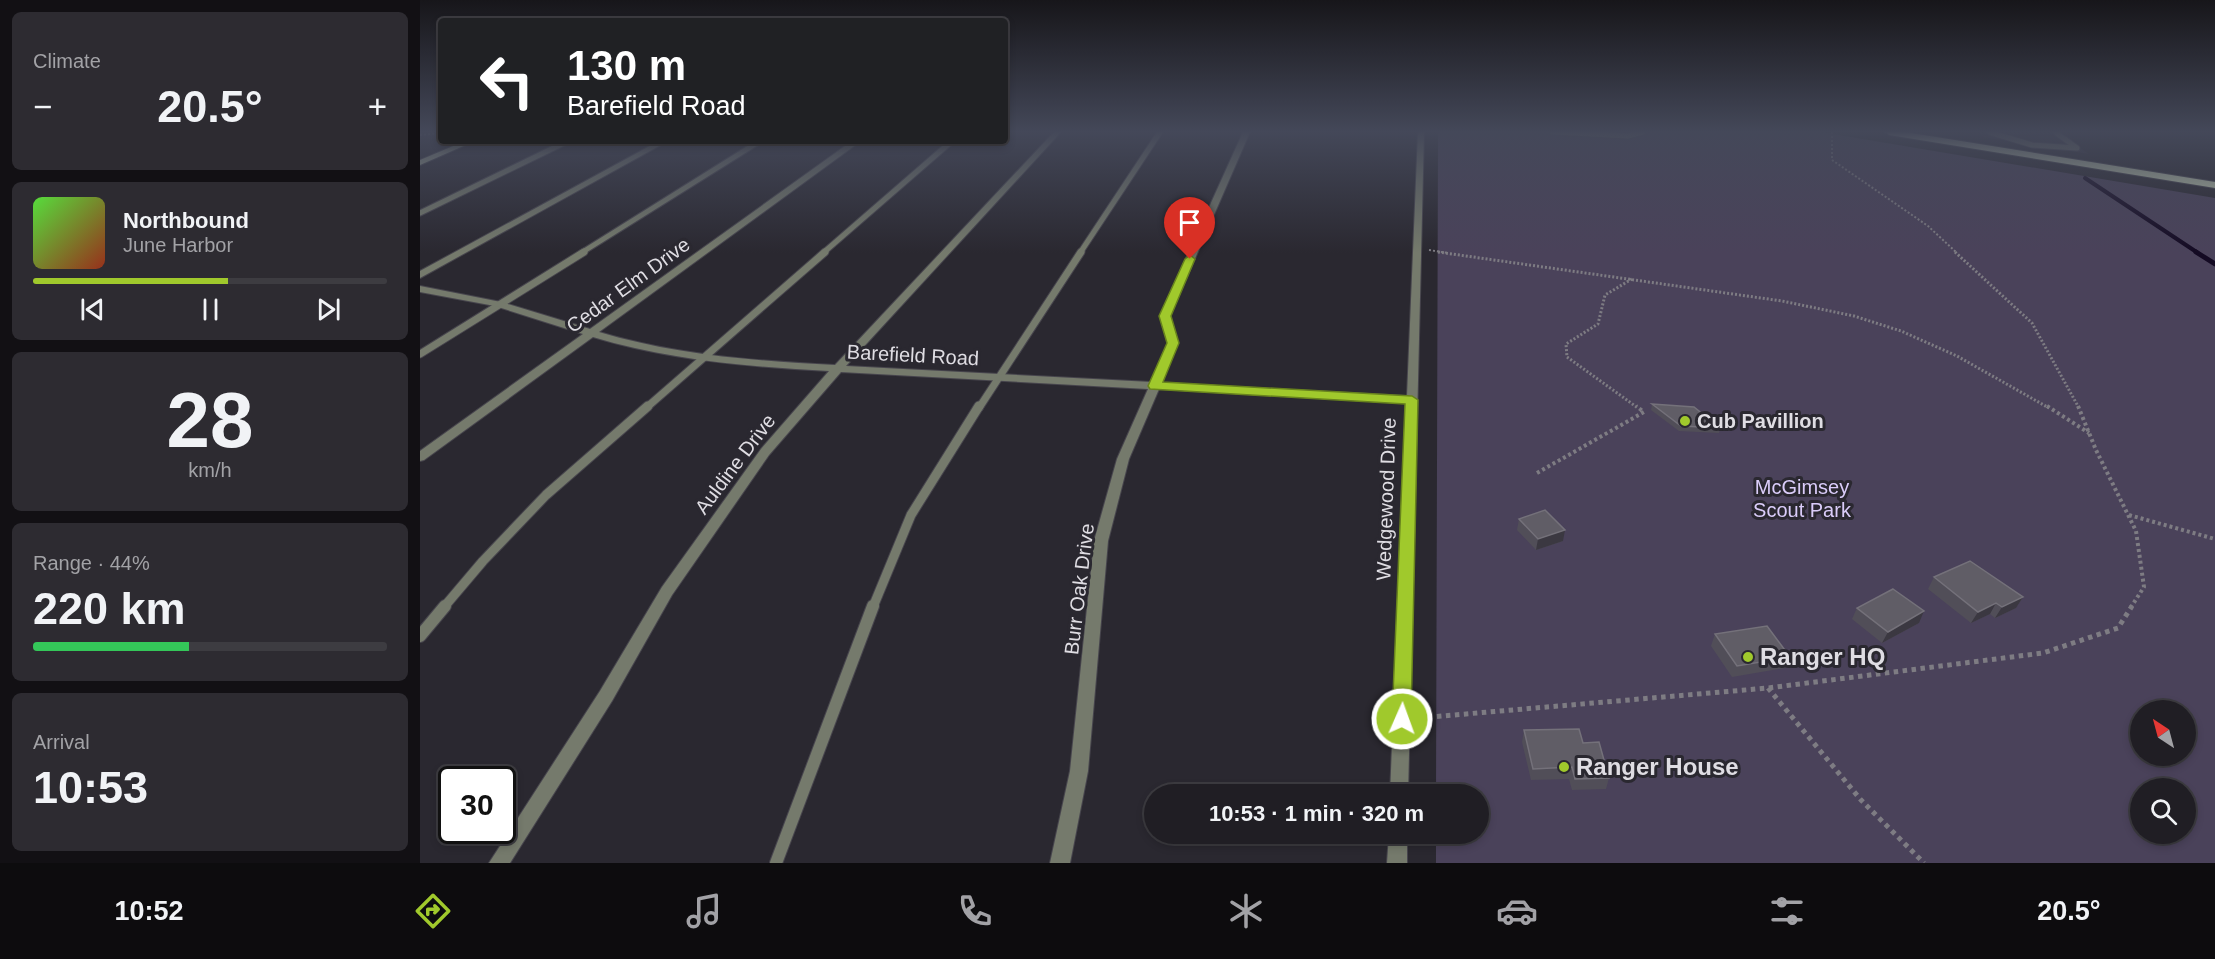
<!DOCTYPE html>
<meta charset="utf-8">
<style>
:root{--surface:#201e24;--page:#2d2b31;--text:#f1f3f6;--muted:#a2a2a6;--line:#3d3c41;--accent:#a0c92c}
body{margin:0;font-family:Helvetica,sans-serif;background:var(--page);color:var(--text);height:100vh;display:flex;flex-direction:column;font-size:22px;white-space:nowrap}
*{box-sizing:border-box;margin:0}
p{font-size:20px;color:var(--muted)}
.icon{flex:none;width:33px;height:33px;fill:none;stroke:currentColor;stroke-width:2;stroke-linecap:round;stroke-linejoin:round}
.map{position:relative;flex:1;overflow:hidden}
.panel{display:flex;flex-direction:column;gap:12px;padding:12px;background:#121014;width:420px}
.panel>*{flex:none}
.top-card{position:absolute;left:18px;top:18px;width:570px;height:126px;border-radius:6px;box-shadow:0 3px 9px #0003,0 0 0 2px var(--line);background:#202124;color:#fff;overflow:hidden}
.needle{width:39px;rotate:324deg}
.controls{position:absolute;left:1710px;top:700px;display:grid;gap:12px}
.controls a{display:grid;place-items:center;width:66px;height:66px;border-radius:50%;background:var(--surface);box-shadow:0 3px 9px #0003,0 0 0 2px var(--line);font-size:30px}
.speed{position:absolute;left:18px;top:766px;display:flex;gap:12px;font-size:30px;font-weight:700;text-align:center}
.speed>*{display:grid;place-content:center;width:78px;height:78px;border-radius:50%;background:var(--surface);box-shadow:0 3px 9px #0003,0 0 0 2px var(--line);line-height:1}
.speed .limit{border:3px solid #111;border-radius:9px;background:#fff;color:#111}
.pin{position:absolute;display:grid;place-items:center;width:51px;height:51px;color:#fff;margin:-62px -26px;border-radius:50% 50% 50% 0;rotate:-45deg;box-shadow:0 0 6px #0007}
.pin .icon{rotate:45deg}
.me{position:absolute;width:66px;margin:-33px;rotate:2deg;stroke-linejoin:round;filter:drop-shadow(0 0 4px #0008)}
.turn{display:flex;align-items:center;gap:21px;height:126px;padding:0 30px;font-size:27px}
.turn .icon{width:78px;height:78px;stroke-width:2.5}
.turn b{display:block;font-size:42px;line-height:51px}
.big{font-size:45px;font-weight:700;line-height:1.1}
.panel .card{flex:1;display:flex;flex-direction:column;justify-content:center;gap:9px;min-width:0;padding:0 21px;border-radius:9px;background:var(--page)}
.panel .dial{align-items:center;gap:0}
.dial b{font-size:78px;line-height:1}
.song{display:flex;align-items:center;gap:18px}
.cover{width:72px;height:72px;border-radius:9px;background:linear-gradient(135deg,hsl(110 70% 55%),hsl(10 70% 35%))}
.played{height:6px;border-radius:3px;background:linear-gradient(90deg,var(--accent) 55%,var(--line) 55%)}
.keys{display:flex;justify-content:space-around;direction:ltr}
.heat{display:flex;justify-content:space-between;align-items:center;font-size:33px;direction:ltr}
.charge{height:9px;border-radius:4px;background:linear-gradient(90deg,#34c759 44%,var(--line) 0)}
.trip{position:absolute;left:724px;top:784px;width:345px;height:60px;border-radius:30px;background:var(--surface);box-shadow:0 3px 9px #0003,0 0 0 2px var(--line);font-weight:700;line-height:60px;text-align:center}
.tabs{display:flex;height:96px;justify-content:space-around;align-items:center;background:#0d0c0e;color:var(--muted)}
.tabs .icon{width:42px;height:42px}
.tabs .current{color:var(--accent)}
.tabs b{font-size:27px;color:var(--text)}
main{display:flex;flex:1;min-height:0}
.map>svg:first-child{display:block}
</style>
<main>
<section class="panel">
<div class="card"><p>Climate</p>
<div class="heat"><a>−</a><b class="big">20.5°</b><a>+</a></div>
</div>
<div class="card">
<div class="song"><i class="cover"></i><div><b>Northbound</b><p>June Harbor</p></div></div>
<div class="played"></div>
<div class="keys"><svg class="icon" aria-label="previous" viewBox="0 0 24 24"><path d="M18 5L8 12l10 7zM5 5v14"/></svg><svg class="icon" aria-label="pause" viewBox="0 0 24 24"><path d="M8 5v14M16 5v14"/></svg><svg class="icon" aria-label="next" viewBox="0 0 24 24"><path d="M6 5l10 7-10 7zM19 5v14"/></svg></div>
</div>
<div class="card dial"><b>28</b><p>km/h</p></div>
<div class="card"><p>Range · 44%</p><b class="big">220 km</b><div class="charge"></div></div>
<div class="card"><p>Arrival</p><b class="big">10:53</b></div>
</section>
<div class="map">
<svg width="1795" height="863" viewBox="0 0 1795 863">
<rect width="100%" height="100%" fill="#2a2830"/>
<path fill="#34303d" d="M1558 132H1637L1669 154 1563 137Z"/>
<path fill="#4a425a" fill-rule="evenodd" d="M1018 132H1401L1795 198V863H1016V834H1059V795H1016ZM1720 711H1766V756H1720ZM1720 789H1766V834H1720Z"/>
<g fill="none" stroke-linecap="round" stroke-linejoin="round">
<path stroke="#140a23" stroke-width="4" d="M1665 178 1778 253"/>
<path stroke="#140a23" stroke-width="5" d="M1776 252 1795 264"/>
<defs>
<path id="lane-far3" d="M1132 132 1208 136 1223 132
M1569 132 1612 145 1657 148 1635 132
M0 213 148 141
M161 253 340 141
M403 253 532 141
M660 253 740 132"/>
<path id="lane-far2" d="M0 354 164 252
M226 408 405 252
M559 408 661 252"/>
<path id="lane-far1" d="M24 607 63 561 126 495 228 406
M453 607 491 515 559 406"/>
<path id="lane" d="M0 636 25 606
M356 863 453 606"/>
<path id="street" d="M634 132H641L426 366 731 382 748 343 740 316 823 132H830L750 316 758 343 741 383 987 396 998 132H1004L988 795H970L986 403 739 389 709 459 688 541 668 771 650 863H630L650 771 674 541 697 459 728 389 421 372 349 455 252 595 192 701 90 863H69L180 691 242 587 341 449 409 371C330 367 249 360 173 337L4 460 0 461V451L163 334 75 306 0 292V286L81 302 170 329 432 141H441L179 332C255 355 336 361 415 365Z
M239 141H248L0 278V271Z
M969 834H987V863H967Z"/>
<path id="secondary" d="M45 141H55L0 165V160Z"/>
<path id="primary" d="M1465 132H1485L1795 182V188L1469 135Z"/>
</defs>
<use href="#lane-far3" stroke="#47454d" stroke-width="7"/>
<use href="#lane-far2" stroke="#47454d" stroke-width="9"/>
<use href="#lane-far1" stroke="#47454d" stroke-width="11"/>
<use href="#lane" stroke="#47454d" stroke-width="14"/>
<use href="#street" stroke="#47454d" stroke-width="2"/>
<use href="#secondary" stroke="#47454d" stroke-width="2"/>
<use href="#primary" stroke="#47454d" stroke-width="2"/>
<path stroke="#7e7c83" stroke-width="2" stroke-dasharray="2 2" stroke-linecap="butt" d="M1412 132V160L1508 226 1537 253
M0 135 21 133
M1009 250 1028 253"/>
<path stroke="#7e7c83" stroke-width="3" stroke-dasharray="2 2" stroke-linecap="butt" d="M1018 252 1362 301 1434 316 1481 331 1537 356 1629 408
M1535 252 1612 323 1659 408
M1212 279 1185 295 1178 324 1146 344 1147 357 1218 408"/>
<path stroke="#7e7c83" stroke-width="4" stroke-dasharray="3 3" stroke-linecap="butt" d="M1627 406 1669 433
M1658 406 1676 450 1716 531 1724 587 1711 607
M1117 473 1224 412 1216 406
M1709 515 1795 539"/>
<path stroke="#7e7c83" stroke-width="5" stroke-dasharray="4.5 4.5" stroke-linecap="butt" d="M1348 688 1441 800 1504 863
M999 718 1348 688 1623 653 1698 628 1712 606"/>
<use href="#lane-far3" stroke="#757a6c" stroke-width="5"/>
<use href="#lane-far2" stroke="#757a6c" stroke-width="7"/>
<use href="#lane-far1" stroke="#757a6c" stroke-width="9"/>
<use href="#lane" stroke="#757a6c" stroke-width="12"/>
<use href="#street" fill="#757a6c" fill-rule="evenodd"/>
<use href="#secondary" fill="#a0a992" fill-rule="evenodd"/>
<use href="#primary" fill="#c1ccaf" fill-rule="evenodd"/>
</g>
<path fill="#514e58" d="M1232 404 1300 428 1299 433 1259 431 1231 410Z
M1099 519 1143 541 1116 550 1097 530Z
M1514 577 1603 597 1596 608 1575 618 1570 614 1551 623 1508 589Z
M1437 608 1499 623 1462 643 1432 619Z
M1295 634 1370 657 1365 668 1312 677 1291 646Z
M1104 730 1163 743 1189 778 1186 789 1152 790 1149 779 1111 780 1102 742Z"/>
<path fill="#3b3841" d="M1145 530 1143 541 1116 550 1118 539Z
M1603 597 1596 608 1575 618 1582 607Z
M1576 603 1570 614 1551 623 1558 612Z
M1504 611 1499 623 1462 643 1468 632Z"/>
<path fill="#605d66" stroke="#74717a" stroke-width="1.5" d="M1232 404 1274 407 1300 428 1261 426Z
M1125 510 1145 530 1118 539 1099 519Z
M1550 561 1603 597 1582 607 1576 603 1558 612 1514 577Z
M1473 589 1504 611 1468 632 1437 608Z
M1347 626 1370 657 1317 666 1295 634Z
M1159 729 1163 743 1179 742 1189 778 1155 779 1152 767 1113 769 1104 730Z"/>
<linearGradient id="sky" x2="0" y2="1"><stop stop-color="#17161a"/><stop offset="0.52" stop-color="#444859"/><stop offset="1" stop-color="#444859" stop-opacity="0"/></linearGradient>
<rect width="1795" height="253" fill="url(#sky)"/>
<path fill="#a0c92c" stroke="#68831d" stroke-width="1.5" d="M770 255 775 259 751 316 759 343 743 382 992 396 998 400 991 719 989 725 982 727 975 725 972 719 985 404 730 389 728 386 747 343 739 316 765 259Z"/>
<g fill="#a0c92c" stroke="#2a2830" stroke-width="2">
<circle cx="1265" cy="421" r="6"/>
<circle cx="1328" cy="657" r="6"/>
<circle cx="1144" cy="767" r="6"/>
</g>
<g text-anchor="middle" stroke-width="6" stroke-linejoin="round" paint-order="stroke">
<g font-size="20" fill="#dfdde3" stroke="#2a2830">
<text transform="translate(208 285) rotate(-36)" y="7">Cedar Elm Drive</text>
<text transform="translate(493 355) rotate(3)" y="7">Barefield Road</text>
<text transform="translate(315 464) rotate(-53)" y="7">Auldine Drive</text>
<text transform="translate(966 499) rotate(-88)" y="7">Wedgewood Drive</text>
<text transform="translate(659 589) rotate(-83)" y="7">Burr Oak Drive</text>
</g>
<g font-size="20" font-weight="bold" fill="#dfdde3" stroke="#2a2830" text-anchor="start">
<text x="1277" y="428">Cub Pavillion</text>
</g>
<g font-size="20" fill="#daccf9" stroke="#2a2830">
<text x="1382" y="494">McGimsey<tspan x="1382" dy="23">Scout Park</tspan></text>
</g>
<g font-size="24" font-weight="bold" fill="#dfdde3" stroke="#2a2830" text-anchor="start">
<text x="1340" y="665">Ranger HQ</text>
<text x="1156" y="775">Ranger House</text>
</g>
</g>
</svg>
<div class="controls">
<a><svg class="needle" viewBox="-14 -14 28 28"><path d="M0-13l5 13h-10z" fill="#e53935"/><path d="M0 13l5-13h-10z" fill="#a2a2a6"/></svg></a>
<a><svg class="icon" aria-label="search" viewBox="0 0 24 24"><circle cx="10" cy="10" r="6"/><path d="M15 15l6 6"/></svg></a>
</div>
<div class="speed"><div class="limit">30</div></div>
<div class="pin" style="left:770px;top:259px;background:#d93025"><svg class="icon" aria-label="arrive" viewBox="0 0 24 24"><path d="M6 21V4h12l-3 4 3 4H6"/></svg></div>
<svg class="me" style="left:982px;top:719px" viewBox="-20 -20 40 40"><circle r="17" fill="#a0c92c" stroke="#fff" stroke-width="3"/><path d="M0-11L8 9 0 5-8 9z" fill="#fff"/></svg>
<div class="trip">10:53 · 1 min · 320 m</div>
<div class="top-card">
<div class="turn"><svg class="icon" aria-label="left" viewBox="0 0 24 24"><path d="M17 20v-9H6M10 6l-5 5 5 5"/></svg><div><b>130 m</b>Barefield Road</div></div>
</div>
</div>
</main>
<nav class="tabs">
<b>10:52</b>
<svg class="icon current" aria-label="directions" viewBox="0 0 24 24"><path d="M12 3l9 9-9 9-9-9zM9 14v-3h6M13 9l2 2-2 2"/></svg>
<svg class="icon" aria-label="music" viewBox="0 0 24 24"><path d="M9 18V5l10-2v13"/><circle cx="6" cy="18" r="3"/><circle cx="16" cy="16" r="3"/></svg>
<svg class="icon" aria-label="phone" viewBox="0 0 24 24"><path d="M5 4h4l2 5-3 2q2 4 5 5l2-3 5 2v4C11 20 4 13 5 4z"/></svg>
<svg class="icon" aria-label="climate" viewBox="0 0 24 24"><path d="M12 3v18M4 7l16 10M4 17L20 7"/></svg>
<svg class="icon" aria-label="car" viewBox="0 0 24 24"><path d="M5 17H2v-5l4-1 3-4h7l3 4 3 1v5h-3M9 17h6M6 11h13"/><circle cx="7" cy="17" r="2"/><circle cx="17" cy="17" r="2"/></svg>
<svg class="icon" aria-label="filters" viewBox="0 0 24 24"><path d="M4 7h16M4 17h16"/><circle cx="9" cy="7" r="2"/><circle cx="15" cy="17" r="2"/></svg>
<b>20.5°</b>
</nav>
